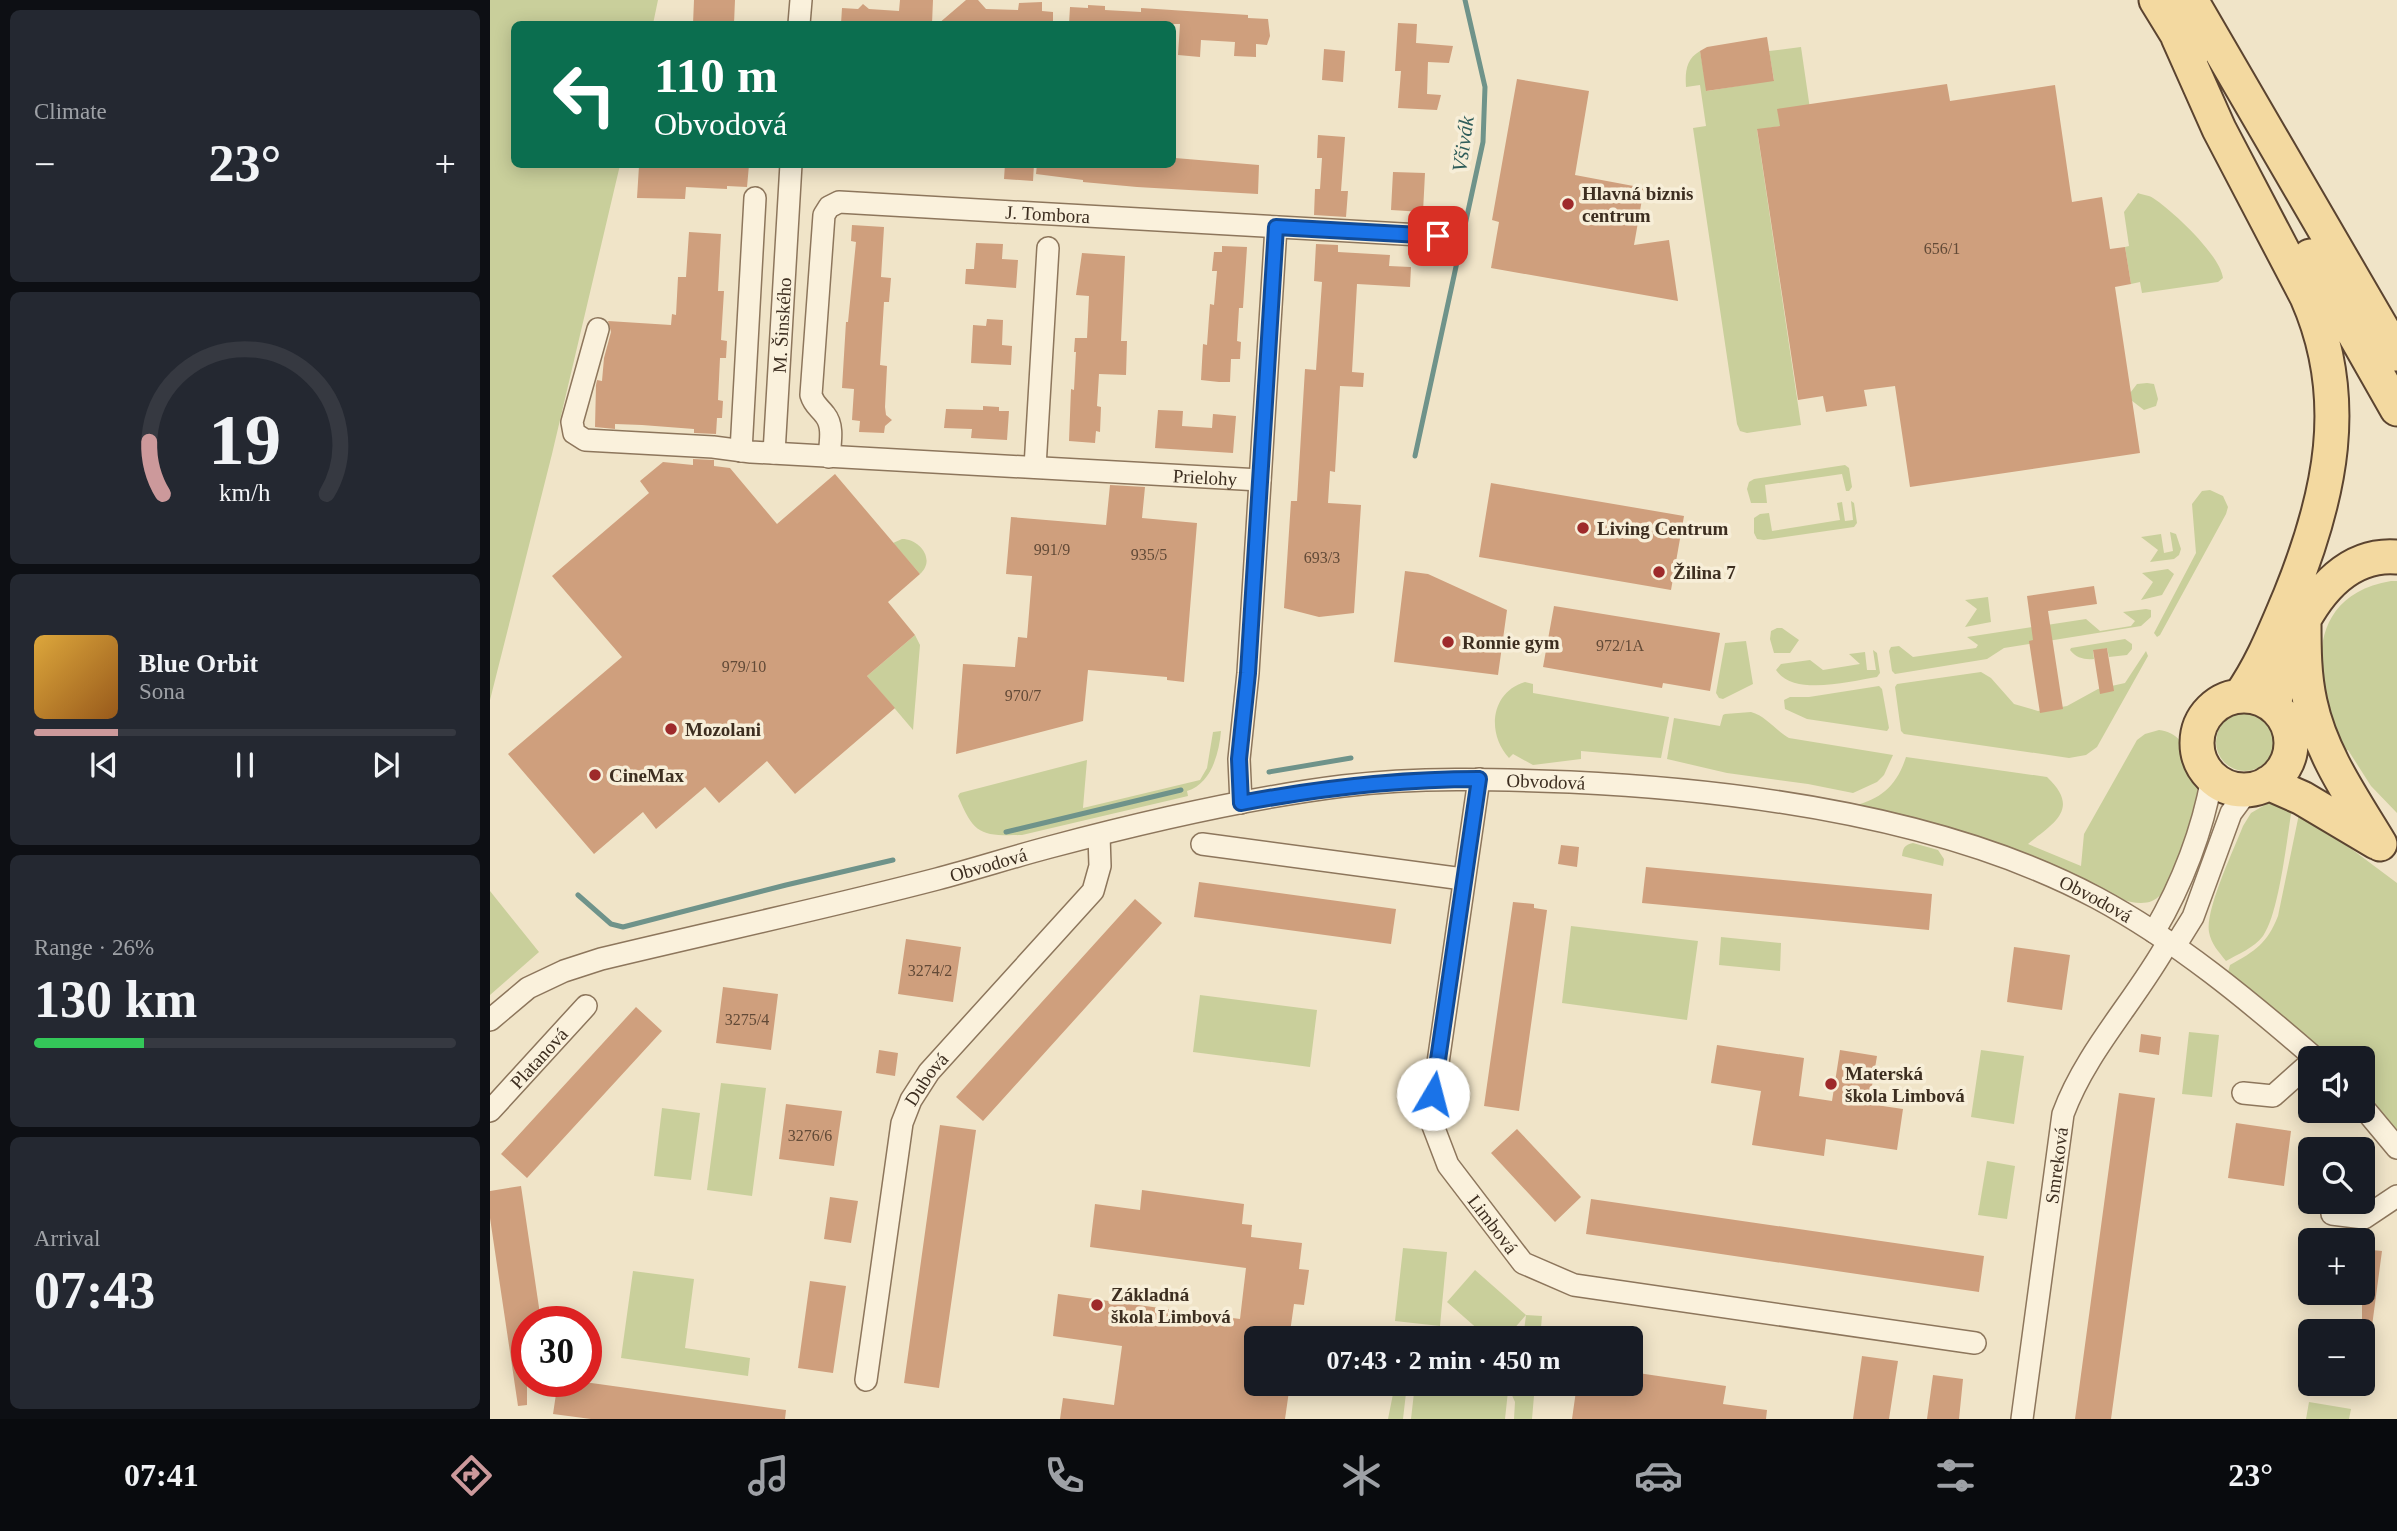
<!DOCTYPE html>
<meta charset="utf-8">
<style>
:root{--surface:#171b24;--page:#242831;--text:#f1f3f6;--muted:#9ea1a6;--line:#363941;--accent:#cc999b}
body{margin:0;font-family:"Times New Roman",serif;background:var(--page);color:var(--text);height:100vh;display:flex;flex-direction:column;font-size:26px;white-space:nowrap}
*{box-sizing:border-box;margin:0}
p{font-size:23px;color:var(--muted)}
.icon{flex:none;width:38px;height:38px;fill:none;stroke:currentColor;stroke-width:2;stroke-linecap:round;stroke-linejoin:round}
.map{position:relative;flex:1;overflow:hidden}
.side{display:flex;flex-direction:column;gap:10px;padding:10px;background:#0d0f14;width:490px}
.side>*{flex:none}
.top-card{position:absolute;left:21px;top:21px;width:665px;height:147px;border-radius:10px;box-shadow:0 4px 18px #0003;background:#0b6e4f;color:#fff;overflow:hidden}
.tools{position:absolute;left:1808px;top:1046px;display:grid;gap:14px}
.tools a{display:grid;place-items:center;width:77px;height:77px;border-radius:10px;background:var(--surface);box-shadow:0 4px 18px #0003;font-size:35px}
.speed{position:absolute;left:21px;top:1306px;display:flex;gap:14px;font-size:35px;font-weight:700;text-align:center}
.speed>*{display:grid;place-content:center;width:91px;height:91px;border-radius:50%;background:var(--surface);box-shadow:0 4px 18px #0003;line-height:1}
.speed .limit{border:10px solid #d22;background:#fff;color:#111}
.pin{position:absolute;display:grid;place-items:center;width:60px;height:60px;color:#fff;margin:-30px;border-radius:14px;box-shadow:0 4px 10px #0006}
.me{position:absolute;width:77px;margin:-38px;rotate:8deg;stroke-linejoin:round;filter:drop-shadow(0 0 5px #0008)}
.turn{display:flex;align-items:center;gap:24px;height:147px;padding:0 28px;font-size:32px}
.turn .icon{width:91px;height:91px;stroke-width:2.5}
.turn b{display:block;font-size:49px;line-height:60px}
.big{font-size:52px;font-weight:600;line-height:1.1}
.side .tile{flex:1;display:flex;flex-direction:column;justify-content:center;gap:10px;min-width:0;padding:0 24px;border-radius:10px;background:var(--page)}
.side .dial{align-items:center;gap:0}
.dial svg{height:182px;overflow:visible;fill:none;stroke:var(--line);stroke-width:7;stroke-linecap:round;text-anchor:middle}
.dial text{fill:var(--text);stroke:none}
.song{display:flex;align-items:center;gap:21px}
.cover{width:84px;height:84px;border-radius:10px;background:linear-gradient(135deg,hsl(40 70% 55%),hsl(30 70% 35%))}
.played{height:7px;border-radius:4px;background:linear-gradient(90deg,var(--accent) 20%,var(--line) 20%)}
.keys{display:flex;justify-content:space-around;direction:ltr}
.heat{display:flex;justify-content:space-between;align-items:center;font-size:38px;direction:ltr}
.charge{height:10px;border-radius:5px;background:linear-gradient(90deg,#34c759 26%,var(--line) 0)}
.trip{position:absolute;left:754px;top:1326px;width:399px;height:70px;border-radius:10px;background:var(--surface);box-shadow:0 4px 18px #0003;font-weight:600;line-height:70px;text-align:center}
.menu{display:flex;height:112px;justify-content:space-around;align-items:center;background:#090b0e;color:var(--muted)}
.menu .icon{width:49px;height:49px}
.menu .selected{color:var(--accent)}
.menu b{font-size:32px;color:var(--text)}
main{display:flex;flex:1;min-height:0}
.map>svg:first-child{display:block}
</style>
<main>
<section class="side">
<div class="tile"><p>Climate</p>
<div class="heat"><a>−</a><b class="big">23°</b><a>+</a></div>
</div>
<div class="tile dial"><svg viewBox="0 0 100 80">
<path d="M14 69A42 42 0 1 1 86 69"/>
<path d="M14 69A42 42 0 0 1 8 46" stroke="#cc999b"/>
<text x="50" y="56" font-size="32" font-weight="700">19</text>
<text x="50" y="72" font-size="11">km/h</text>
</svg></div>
<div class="tile">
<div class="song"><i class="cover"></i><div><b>Blue Orbit</b><p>Sona</p></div></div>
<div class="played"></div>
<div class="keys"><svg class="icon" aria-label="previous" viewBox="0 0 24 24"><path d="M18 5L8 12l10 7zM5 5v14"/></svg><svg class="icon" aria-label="pause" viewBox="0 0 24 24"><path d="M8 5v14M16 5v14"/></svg><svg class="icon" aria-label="next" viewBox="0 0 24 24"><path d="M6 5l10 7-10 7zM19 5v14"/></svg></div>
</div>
<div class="tile"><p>Range · 26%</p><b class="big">130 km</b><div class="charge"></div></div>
<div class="tile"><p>Arrival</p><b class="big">07:43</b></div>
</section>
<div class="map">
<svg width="1907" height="1419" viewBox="0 0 1907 1419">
<rect width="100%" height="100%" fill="#f0e4c8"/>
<path fill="#c9cf9b" d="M0 0H168L163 24H24V164L130 165 62 454 0 700Z
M1311 47 1320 109 1326 120 1267 130 1311 425 1257 433 1250 431 1247 424 1203 128 1216 126 1210 85 1196 87C1195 72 1196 59 1210 51L1217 91 1284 80 1279 51Z
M1648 193C1653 195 1659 195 1663 198 1683 211 1730 255 1733 278L1728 282 1652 293 1650 282 1641 284 1635 247 1639 246 1634 212Z
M1657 383 1664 384 1668 399 1666 406 1654 410 1637 397 1647 384Z
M1355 465 1359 468 1362 487 1359 491H1356L1352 474 1275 485 1277 503H1261L1257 489 1259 482 1264 479Z
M1720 490 1733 496 1738 507 1736 514 1670 635 1667 637 1664 633 1706 553 1702 504 1712 491Z
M1361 501 1364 503 1367 523 1364 527 1274 540 1267 539 1264 533V518L1270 514 1279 513 1282 531 1350 520 1347 503 1352 502 1355 521 1363 520Z
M1680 532 1686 534 1691 549 1689 555 1684 559 1660 562 1668 550 1651 537 1671 534 1674 553 1683 551Z
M412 539C430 539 446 560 430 574L403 543Z
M1678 569 1684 574 1672 595 1651 600 1663 582 1652 573Z
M1901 581H1907V813L1881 786 1858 750 1851 753C1826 688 1808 597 1901 581Z
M1498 597 1501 622 1475 627 1487 609 1475 600Z
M1656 609 1661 610V617L1651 626 1514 648 1497 659 1405 674 1402 671 1399 651 1401 647 1409 646 1423 657 1486 648 1488 645 1477 637 1596 619 1610 631 1641 626 1645 621 1633 612Z
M1287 628H1292L1309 640 1300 653H1284L1280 639 1281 631Z
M425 635 430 645 423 730 377 676Z
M1635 639 1642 644V649L1637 655 1619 657 1617 648 1603 651 1604 659C1595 660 1586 658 1580 650L1581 648Z
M1256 641 1263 684 1233 699 1229 698 1226 693 1235 643Z
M1383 650 1387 653 1390 673 1387 677C1360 681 1304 697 1286 670L1291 664 1320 660 1333 670 1370 664 1359 654 1375 652 1377 670H1386Z
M1656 651 1658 656 1607 747 1596 755 1579 758 1414 734 1411 731 1405 687 1407 684 1491 672 1501 678 1524 704 1548 711 1577 706 1608 689 1635 683Z
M1035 682 1043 684V693L1179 717 1171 758 1091 751V759L1043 765 1023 754 1019 758C996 733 1001 692 1035 682Z
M1389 686 1392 689 1399 728 1397 731 1317 719 1295 709 1294 700 1300 697H1319Z
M1261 712C1276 716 1285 730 1299 738L1403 755 1394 775 1387 782 1363 793 1318 784 1237 773 1177 759 1184 718 1230 726 1233 715 1235 714Z
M1726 742a29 29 0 1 1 58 0a29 29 0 1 1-58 0Z
M1669 730C1701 733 1710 779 1707 806 1699 830 1687 890 1662 901 1637 911 1596 880 1573 870 1505 840 1434 824 1363 806 1392 799 1407 785 1416 757L1557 777C1591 809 1564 823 1538 844L1591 866 1594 834 1647 740 1655 734Z
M731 731C729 754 721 784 697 791L698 796 532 835C491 836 484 835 468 796L470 793 597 760 593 808 710 780 717 768 723 732Z
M1780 802 1802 808C1797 838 1789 914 1773 936 1764 948 1748 954 1736 961 1729 952 1721 944 1719 932 1715 910 1744 849 1753 826L1761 813Z
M1809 814 1816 815 1907 883V1131L1873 1090 1872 1059H1841L1738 972 1740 965C1765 951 1777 944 1788 916Z
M1423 843 1448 850 1454 859 1453 866 1412 856C1413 848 1414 845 1423 843Z
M0 891 49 952 0 995Z
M1081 926 1208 941 1197 1020 1072 1003Z
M1231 937 1291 943 1290 971 1229 965Z
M710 995 827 1010 820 1067 703 1052Z
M1699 1032 1729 1035 1722 1097 1692 1094Z
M1491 1050 1534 1056 1524 1124 1481 1117Z
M231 1083 276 1088 262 1196 217 1190Z
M172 1108 210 1113 201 1180 164 1176Z
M1497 1161 1525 1166 1517 1219 1488 1215Z
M913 1248 957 1252 950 1326 905 1321Z
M985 1270 1036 1315 1052 1316 1050 1339H1033L1036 1315 1015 1339H999L957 1302Z
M143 1271 204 1279 195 1348 260 1358 258 1376 131 1358Z
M905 1384H923L916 1393 913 1419H898Z
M925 1384 1018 1391 1015 1419H921Z
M1017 1384H1045L1042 1419H1024L1025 1402Z
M1819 1402 1861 1409 1859 1419H1816Z"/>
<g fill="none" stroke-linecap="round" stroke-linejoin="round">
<path stroke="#6f938a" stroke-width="5" d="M925 456 993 142 995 87 975 0
M779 772 861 758
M516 832 691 790
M88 895 121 924 133 927 296 885 403 860"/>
</g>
<path fill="#cf9f7d" d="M204 0H245L244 24H203Z
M410 0H443L442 24H351L352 8 368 9 373 4 379 9 409 11Z
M476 0H488L496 9 528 10 529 3 552 2V11L563 12V24H448Z
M598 5 615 6V10L651 12V8L758 15V18L778 19 780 36 777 45 766 44V57L744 56 745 42 711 40 710 57 688 55 690 24H579L580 7 598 8Z
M908 23 927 24 926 43 963 46 959 63 938 62 937 94 951 95 947 110 908 108 911 71H905Z
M1277 37 1284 81 1216 91 1210 51 1217 47Z
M834 49 855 51 853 82 832 80Z
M1027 79 1099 91 1085 175 1154 188 1144 245 1179 240 1188 301 1001 268 1009 222 1002 220Z
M1457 84 1460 101 1565 85 1582 202 1612 197 1620 249 1635 247 1641 284 1625 287 1650 453 1420 487 1405 386 1374 390 1377 406 1356 409 1336 412 1333 396 1308 400 1267 129 1290 126 1287 109Z
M828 135 855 137 851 191H858L856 217 824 215 825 189H830L832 158H827Z
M685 158 769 165 768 194 647 187 593 182V180L546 174 547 164H684Z
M192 164 259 165 257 187 237 186V189L196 187 195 199 147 198 149 166 191 168Z
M515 164H544L543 181 514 179Z
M903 172 935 173 933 212 901 210Z
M362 225 394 227 391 277 401 278 399 302H394L390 365 397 366 395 407 396 415 402 420 395 426 394 433 369 432 370 421 362 420 364 389 352 388 356 322H358L366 242 361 241Z
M199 232 231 234 228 291H234L231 340 237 341 236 358H230L228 400 233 401 232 418H227L226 434 204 433V429L152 425 125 424V429L105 427 106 385 107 380 112 381 114 358 121 332 118 321 181 325 182 314 186 315 188 277H196Z
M486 243 513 244 512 259 528 260 526 288 475 284 476 269H484Z
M826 244 848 245V252L900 255 899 266 921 267 920 287 867 284 862 372 874 373 873 387 850 386 845 472 840 471 838 503 871 505 864 613 829 617 794 608 801 501H807L815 369 826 370 832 282 824 281Z
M732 246 757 247 753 308H749L747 341 751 342 750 359H741L740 382H729L711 380 713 344 717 345 720 304 724 305 727 271H722L724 252H732Z
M592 253 635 256 631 341H637L636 375 609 374 607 406 611 407 610 432 606 431 605 443 579 441 581 389 584 390 586 352H584L585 338H597L599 296 586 295Z
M497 319 513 320 512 345 522 346 521 365 481 363 483 325 496 326Z
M493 406 509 407V411H519L517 440 481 438 482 429 454 428 456 409 493 410Z
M668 410 693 411 692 426 722 428 723 414 746 416 743 453 665 448Z
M203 459 224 460V466L240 468 287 524 345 474 430 574 398 602 425 635 377 676 405 708 305 794 277 761 229 803 215 787 166 829 153 812 104 854 18 754 132 657 62 576 159 493 150 481 173 462 203 465Z
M1001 483 1194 516 1181 590 989 557Z
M620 485 655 487 652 518 707 523 694 682 677 680V677L598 670 593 721 466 754 473 664 525 667 528 637 537 638 542 576 516 574 521 517 616 525Z
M915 571 938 574 1017 610 1008 675 904 662Z
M1604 586 1607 604 1558 611 1573 709 1550 713 1539 641 1543 640 1537 596Z
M1064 606 1230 633 1220 691 1173 683 1172 688 1053 667Z
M1617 648 1624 691 1610 694 1603 650Z
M1071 845 1089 847 1087 867 1068 864Z
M1156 867 1442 894 1439 930 1152 903Z
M709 882 906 909 901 944 704 917Z
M645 899 672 923 493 1121 466 1097Z
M1023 902 1044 904V908L1057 910 1029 1111 994 1106Z
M416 939 471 947 463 1002 408 994Z
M1524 947 1580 955 1572 1010 1517 1002Z
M233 987 288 994 281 1050 226 1043Z
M146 1007 172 1031 37 1178 11 1154Z
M1651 1034 1671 1037 1669 1055 1649 1052Z
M1227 1045 1314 1058 1309 1096 1342 1101 1350 1050 1387 1056 1379 1104 1413 1109 1407 1150 1336 1139 1334 1156 1262 1145 1271 1091 1221 1083Z
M389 1050 408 1053 405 1076 386 1073Z
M1629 1093 1665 1098 1621 1419H1585Z
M296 1104 352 1111 344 1166 289 1159Z
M1746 1123 1801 1131 1794 1186 1738 1178Z
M450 1125 486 1130 449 1388 414 1383Z
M1027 1129 1091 1197 1065 1222 1001 1153Z
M31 1186 51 1321H37V1405L28 1406 0 1218V1191Z
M652 1190 754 1204 752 1224 762 1225 761 1237 812 1243 809 1269 819 1270 814 1305 804 1304 799 1339H766V1384H800L795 1419H570L573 1398 624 1405 632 1346 563 1336 568 1294 750 1319 756 1268 600 1247 605 1204 650 1210Z
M340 1197 368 1201 361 1243 334 1239Z
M1101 1199 1494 1256 1489 1292 1096 1234Z
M1872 1249 1892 1251 1882 1326H1872Z
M320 1281 356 1286 343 1373 308 1368Z
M1372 1356 1408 1361 1399 1419H1363Z
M1148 1373 1236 1386 1233 1404 1277 1410 1276 1419H1082L1087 1384H1112L1146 1389Z
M1443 1375 1473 1379 1469 1419H1437Z
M68 1381H87L296 1410 295 1419H101L63 1414Z"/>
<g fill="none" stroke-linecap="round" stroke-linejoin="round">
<defs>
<g id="minor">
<path d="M309 24 311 0"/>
<path id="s1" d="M108 329 82 422 84 433 95 440 223 447 261 452 770 480"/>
<path d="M251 451 265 198"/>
<path id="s2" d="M284 453 301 164"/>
<path id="s3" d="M339 457C340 443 344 426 335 415 329 407 324 405 321 395L334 215 339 207 349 202 948 236"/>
<path d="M545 467 558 248"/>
<path id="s4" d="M989 779 940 1118 958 1165 1033 1263 1084 1285 1485 1343"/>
<path d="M751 803 749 759 758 673 786 227"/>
<path d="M712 844 973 879"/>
<path d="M1664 932C1692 884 1712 833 1722 778"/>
<path d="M1685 946 1703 917 1741 813 1758 790"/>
<path id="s5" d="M0 1020 38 988 74 971 111 959C223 932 336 908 447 879 485 869 522 857 560 847 654 822 757 798 853 786 928 777 1004 779 1080 782 1251 790 1455 817 1607 898 1687 941 1758 1000 1826 1059"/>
<path d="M1753 1093 1783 1096 1820 1063"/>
<path d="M1872 1106 1907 1148"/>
<path id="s6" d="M0 1111 96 1006"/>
<path d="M1842 1214 1874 1218 1907 1196"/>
<path id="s7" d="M376 1380 412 1123 421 1100 439 1072 603 891 610 866 609 835"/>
<path id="s8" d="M1532 1419 1573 1114C1596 1051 1646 1000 1678 942"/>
</g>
<path id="primary" d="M1666 0 1701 57
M1701 0 1907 354
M1688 37 1729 129 1817 297C1862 399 1840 497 1800 596 1785 631 1772 665 1750 696
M1820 256 1907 409
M1814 620C1814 648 1814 675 1820 702 1831 754 1863 799 1890 844
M1707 743a47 47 0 1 1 94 0a47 47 0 1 1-94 0Z
M1784 706C1787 691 1790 674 1795 659 1798 649 1804 639 1809 629 1828 591 1859 553 1907 557
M1778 783 1812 798 1886 842"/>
</defs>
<use href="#minor" stroke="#8d765c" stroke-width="24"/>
<use href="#primary" stroke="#5b4430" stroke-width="37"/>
<use href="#minor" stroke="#faf1dc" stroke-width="21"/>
<use href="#primary" stroke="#f3d9a0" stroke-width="33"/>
</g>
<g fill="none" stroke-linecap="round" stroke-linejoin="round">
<defs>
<path id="route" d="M943 1094 989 779C908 779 830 788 751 803L749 759 758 673 786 227 948 236"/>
</defs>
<use href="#route" stroke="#114b97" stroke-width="18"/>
<use href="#route" stroke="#1a73e8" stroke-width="12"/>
</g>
<g fill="#9e2a2b" stroke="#f7eed8" stroke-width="2.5">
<circle cx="1078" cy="204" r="7"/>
<circle cx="1093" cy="528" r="7"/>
<circle cx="1169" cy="572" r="7"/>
<circle cx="958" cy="642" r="7"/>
<circle cx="181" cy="729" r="7"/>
<circle cx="105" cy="775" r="7"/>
<circle cx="1341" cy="1084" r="7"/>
<circle cx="607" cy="1305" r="7"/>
</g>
<g text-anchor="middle" stroke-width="7" stroke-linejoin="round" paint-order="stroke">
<g font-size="16" fill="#624a37">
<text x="1452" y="254">656/1</text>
<text x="562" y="555">991/9</text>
<text x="659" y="560">935/5</text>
<text x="832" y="563">693/3</text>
<text x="1130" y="651">972/1A</text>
<text x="254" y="672">979/10</text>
<text x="533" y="701">970/7</text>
<text x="440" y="976">3274/2</text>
<text x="257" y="1025">3275/4</text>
<text x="320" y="1141">3276/6</text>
</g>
<g font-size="19" font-weight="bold" fill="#3d2e20" stroke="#f7eed8" text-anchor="start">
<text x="1092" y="200">Hlavná biznis<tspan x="1092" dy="22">centrum</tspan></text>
<text x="1107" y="535">Living Centrum</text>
<text x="1183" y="579">Žilina 7</text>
<text x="972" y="649">Ronnie gym</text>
<text x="195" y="736">Mozolani</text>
<text x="119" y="782">CineMax</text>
<text x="1355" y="1080">Materská<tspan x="1355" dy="22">škola Limbová</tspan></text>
<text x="621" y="1301">Základná<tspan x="621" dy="22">škola Limbová</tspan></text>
</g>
<g font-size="19" fill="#3d2e20" stroke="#f7eed8">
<text dy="7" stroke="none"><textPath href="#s3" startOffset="478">J. Tombora</textPath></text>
<text dy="7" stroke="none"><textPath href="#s2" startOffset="128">M. Šinského</textPath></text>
<text dy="7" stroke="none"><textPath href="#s1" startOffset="742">Prielohy</textPath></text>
<text dy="7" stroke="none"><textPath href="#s5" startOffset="1094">Obvodová</textPath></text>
<text dy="7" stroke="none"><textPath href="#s5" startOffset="527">Obvodová</textPath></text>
<text dy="7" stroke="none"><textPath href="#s5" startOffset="1661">Obvodová</textPath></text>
<text dy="7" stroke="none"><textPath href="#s6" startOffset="72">Platanová</textPath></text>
<text dy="7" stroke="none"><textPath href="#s7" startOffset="310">Dubová</textPath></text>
<text dy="7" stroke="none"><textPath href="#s8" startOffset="256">Smreková</textPath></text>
<text dy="7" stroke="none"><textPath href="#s4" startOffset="467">Limbová</textPath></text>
</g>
<g font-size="21" font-style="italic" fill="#2f5d5a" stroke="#f7eed8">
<text transform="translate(973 144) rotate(-82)" y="7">Všivák</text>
</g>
</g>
</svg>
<div class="tools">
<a><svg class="icon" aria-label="sound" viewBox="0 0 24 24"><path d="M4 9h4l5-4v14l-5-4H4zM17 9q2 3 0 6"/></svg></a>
<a><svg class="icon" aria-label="search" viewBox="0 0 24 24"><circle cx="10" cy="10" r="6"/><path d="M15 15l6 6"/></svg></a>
<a>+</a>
<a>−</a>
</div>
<div class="speed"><div class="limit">30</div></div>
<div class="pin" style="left:948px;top:236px;background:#d93025"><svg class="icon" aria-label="arrive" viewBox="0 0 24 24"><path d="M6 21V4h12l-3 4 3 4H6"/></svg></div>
<svg class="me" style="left:943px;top:1094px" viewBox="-20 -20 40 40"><circle r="19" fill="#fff"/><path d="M0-13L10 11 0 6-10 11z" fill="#1a73e8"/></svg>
<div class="trip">07:43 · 2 min · 450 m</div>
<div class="top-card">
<div class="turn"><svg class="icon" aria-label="left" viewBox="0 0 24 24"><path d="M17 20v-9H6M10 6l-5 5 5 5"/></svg><div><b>110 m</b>Obvodová</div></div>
</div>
</div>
</main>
<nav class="menu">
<b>07:41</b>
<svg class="icon selected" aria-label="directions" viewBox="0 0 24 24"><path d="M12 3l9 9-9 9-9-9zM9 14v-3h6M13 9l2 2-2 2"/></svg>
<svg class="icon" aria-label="music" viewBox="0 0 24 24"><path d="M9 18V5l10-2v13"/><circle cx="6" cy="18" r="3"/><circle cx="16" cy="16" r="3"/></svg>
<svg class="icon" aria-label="phone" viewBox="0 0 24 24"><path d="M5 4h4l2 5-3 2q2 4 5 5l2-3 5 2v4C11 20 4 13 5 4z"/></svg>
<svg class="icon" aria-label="climate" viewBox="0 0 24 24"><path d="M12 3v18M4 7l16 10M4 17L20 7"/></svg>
<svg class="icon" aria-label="car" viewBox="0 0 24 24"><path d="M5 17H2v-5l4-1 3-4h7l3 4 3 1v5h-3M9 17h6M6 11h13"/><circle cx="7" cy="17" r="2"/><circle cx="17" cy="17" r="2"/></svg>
<svg class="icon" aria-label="filters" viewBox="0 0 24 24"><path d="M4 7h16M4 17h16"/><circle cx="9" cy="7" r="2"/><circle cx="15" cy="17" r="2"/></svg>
<b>23°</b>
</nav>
